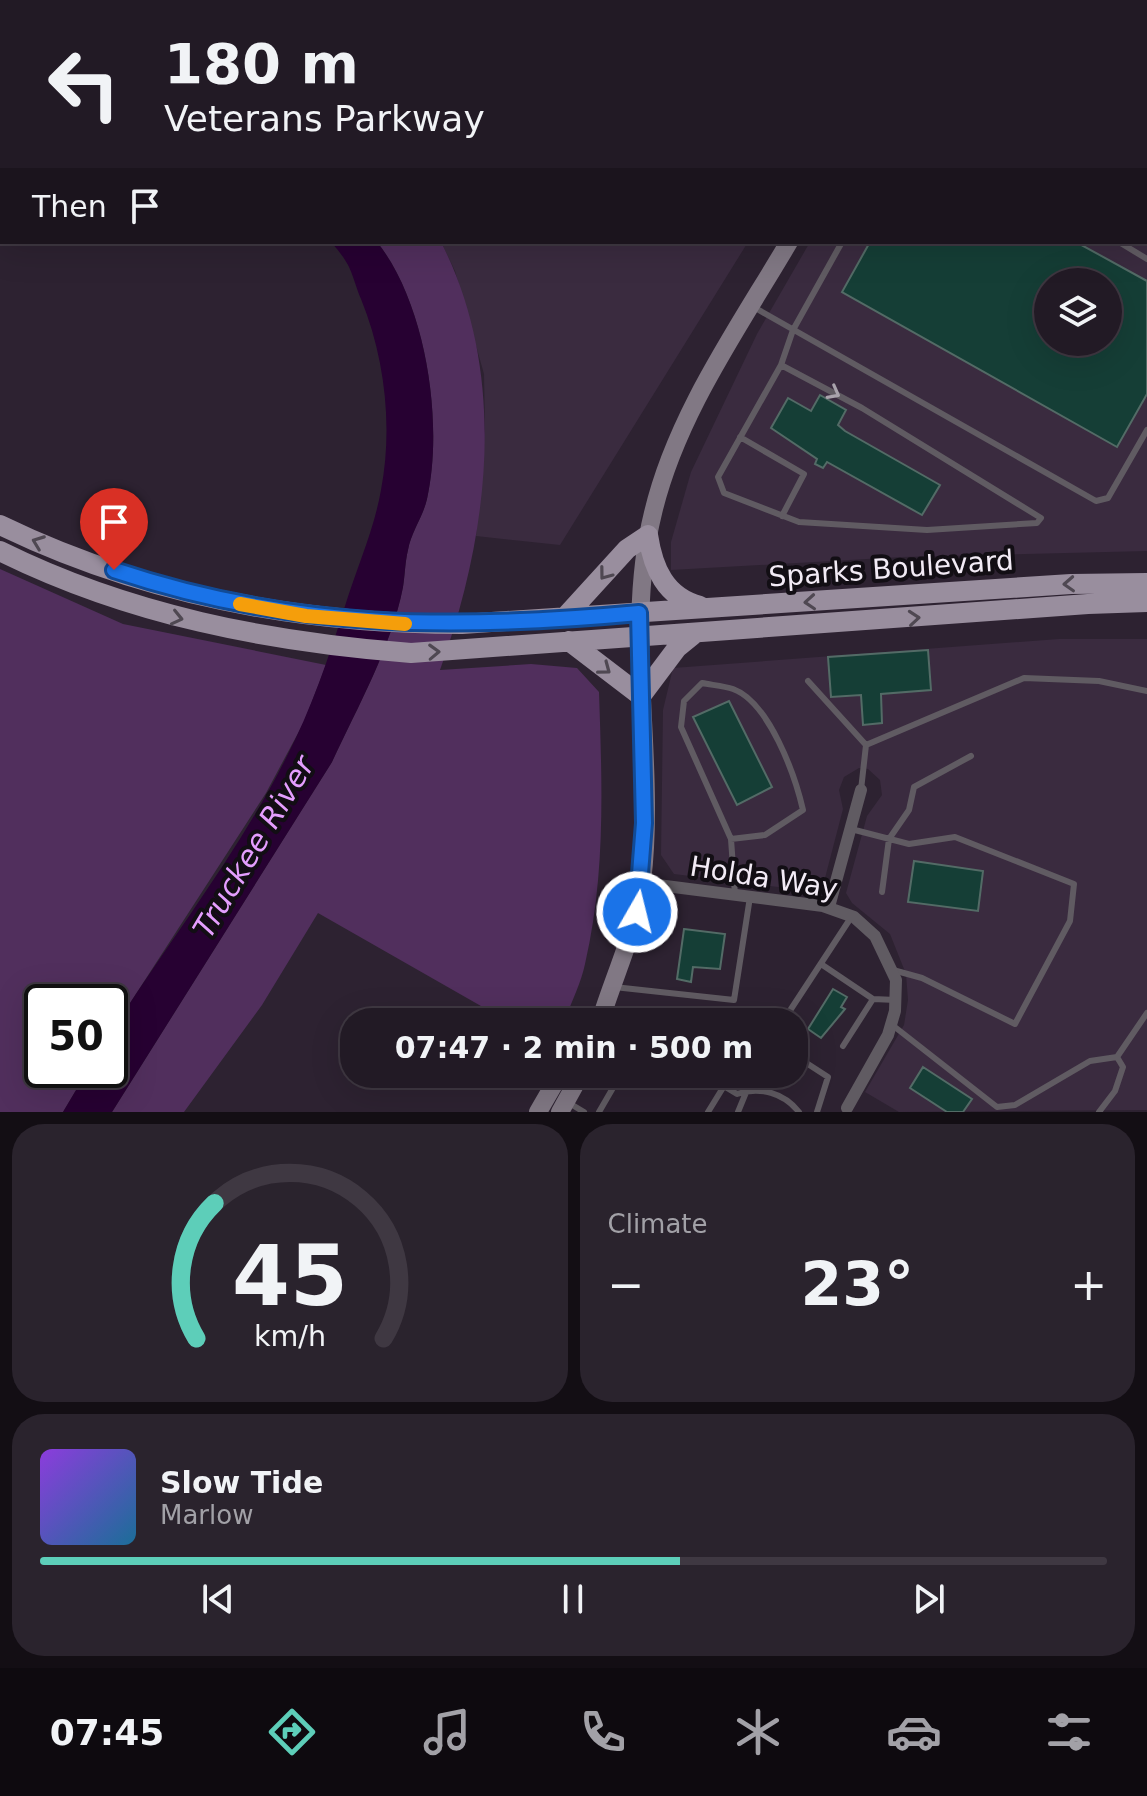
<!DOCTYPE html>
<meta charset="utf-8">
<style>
:root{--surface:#221a25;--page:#2a232d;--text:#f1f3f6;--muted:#a2a1a7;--line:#3f3842;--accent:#5dceb9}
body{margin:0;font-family:"DejaVu Sans",sans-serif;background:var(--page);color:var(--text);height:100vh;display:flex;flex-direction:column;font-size:30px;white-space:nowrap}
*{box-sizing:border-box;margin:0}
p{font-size:26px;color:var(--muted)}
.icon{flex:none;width:44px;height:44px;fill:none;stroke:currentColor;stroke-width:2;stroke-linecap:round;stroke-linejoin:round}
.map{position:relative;height:1112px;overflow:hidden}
.sheet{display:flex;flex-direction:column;gap:12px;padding:12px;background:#130e14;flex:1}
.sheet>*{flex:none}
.guide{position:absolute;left:0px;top:0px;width:1148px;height:244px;box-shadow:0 8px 32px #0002,0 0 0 2px var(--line);background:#221a25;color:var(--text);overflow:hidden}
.fabs{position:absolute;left:1034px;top:268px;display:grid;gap:16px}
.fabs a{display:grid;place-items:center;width:88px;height:88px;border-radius:50%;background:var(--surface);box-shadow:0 8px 32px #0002,0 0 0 2px var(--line);font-size:40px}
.speed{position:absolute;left:24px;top:984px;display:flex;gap:16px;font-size:40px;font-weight:700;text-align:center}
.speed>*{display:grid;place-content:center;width:104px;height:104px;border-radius:50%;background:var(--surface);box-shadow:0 8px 32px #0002,0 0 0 2px var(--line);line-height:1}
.speed .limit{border:4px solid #111;border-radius:12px;background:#fff;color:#111}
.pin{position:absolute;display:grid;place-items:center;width:68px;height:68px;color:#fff;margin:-82px -34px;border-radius:50% 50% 50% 0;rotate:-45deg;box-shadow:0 0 8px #0007}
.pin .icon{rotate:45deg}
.me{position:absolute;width:88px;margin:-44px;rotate:8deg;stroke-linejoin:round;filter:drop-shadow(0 0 6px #0008)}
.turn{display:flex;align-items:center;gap:28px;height:168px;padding:0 32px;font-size:36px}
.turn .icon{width:104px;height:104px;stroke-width:2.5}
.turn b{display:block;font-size:56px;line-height:68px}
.then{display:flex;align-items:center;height:76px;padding:0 32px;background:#0003;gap:16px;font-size:30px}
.big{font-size:60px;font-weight:700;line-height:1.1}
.sheet .tile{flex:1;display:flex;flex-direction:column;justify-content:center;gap:12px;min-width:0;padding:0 28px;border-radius:32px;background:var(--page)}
.sheet .dial{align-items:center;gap:0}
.dial svg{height:208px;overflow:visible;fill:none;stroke:var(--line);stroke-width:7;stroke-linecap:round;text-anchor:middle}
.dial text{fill:var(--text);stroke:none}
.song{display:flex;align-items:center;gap:24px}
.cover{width:96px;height:96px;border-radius:12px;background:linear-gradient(135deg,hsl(270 70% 55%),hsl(200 70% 35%))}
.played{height:8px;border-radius:4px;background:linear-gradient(90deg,var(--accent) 60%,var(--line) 60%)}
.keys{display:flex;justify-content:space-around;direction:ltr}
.heat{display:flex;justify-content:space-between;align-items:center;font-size:44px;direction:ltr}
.sheet .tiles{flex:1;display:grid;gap:12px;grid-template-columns:1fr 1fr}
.tile:last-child{grid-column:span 2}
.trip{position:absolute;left:340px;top:1008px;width:468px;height:80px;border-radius:32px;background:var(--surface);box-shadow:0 8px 32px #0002,0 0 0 2px var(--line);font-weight:700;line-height:80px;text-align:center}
.tab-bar{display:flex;height:128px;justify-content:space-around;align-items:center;background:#0e0a0f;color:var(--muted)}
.tab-bar .icon{width:56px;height:56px}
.tab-bar .on{color:var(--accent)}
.tab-bar b{font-size:36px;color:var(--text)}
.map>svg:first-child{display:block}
</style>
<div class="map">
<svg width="1147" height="1112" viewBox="0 0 1147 1112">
<rect width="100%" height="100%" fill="#2d2231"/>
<path fill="#3a2b3f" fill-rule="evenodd" d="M299 0H909L908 2Z
M946 0H1147V551L902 557 671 570V542L691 472 757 334 810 242H1146V2ZM1048 282H1108V342H1048Z
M441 242H748L560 545 476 536 485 429 484 374 455 271Z
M1059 639H1147V1110L899 1112 865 1092 904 1025 908 1000 906 974 890 934 852 903 846 893 867 816 882 795 880 780 868 769 859 768 844 777 839 790 843 809 825 878 818 889 811 891 674 874 661 855 663 710 673 668Z"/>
<path fill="#512f5d" d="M377 242H441C509 375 489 534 440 670L531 664 577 668 599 692C602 783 606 874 585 964 581 983 571 1003 564 1022H509L318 913 262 1005 184 1112H112L332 762C358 706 391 648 403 587 405 575 405 562 408 550 411 532 423 517 427 499 444 423 426 303 377 242Z
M0 569 123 624 326 665 304 722 266 793 110 1034V1002H42V1070H88L63 1112H0Z"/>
<path fill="#270132" d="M331 242H377C426 303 444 423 427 499 423 517 411 532 408 550 405 562 405 575 403 587 391 648 358 706 332 762L112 1112H63L88 1070H110V1034C168 942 237 855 286 758 311 710 329 657 345 606 357 567 374 530 381 490 393 427 385 358 361 299 350 271 353 267 331 242Z"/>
<path fill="#153e36" stroke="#536b66" stroke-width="2" fill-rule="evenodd" d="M870 242H1076L1147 281V394L1117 447 842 292ZM1048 282H1108V342H1048Z
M820 395 846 410 838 425 845 431 940 485 922 515 827 462 823 468 815 464 817 459 771 428 788 398 811 411Z
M928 650 931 690 881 694 882 723 863 725 861 695 831 697 828 657Z
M729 701 772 787 737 805 693 717Z
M914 861 983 871 978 911 908 902Z
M684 929 725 934 720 969 693 967 691 982 677 979Z
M833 989 847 997 841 1007 845 1009 821 1038 808 1029Z
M923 1067 972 1099 963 1112H947L910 1088Z"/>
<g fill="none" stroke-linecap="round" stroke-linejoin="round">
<path stroke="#605b62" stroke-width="6" d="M372 0 373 2
M396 0V2
M602 0 606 2
M976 2 977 0
M1119 242 1147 259
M757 309 1096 501 1108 498 1147 430
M781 365 862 408 1041 518 1037 523 927 530 799 522 724 493 718 477 781 365 793 330 842 242
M740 437 804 474 782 516
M808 681 866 745 861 790
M866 745 1024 678 1099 681 1147 691
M851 829 909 844 955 837 1074 884 1070 921 1015 1024 922 978 893 970
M731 839 765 835 803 810C795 775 769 702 733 689 724 686 712 685 702 683L684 701 681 727 731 839 735 895
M882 892 889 839 909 810 914 787 971 756
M821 964 873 999
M614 987 734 1000 750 897
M791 1009 852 916
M648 1022 657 1016 705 1022
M891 1024 997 1107 1015 1105 1090 1061 1117 1057 1123 1067 1115 1091 1099 1112
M843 1046 873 999 896 1000
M794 1055 828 1077 817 1112
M1117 1057 1147 1013
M704 1074 737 1094C760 1086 784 1093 799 1112
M569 1103 584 1112
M599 1112 621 1074
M708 1112 724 1086
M738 1112 747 1090"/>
<path stroke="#605b62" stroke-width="12" d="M642 883 823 906 854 917 875 936 896 980 895 1011 888 1035 847 1108
M829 907 861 790"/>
<path stroke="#817884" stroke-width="18" d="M926 2 928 0
M600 1022C614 975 636 932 642 882 657 760 623 634 653 513 676 415 739 327 789 242
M538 1112 560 1074
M560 1112 581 1074"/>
<path stroke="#998e9e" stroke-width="20" d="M0 525C144 595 303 624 462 624L1071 584 1147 583
M0 551C129 615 268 642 411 653L1088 604 1147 602
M565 617 627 549 648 535C653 568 665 597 700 606
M569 641 641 696 677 648 693 635"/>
</g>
<defs><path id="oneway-chevron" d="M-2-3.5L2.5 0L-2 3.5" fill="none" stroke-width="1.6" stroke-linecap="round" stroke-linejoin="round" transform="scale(2)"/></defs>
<use stroke="#a9a3ac" href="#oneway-chevron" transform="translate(834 393) rotate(28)"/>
<g stroke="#4f4852">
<use href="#oneway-chevron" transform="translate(38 542) rotate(-159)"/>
<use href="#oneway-chevron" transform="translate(605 574) rotate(127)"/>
<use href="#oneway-chevron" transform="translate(1069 584) rotate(177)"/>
<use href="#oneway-chevron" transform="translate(810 602) rotate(176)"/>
<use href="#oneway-chevron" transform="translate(177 618) rotate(13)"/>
<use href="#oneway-chevron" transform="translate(914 618) rotate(-5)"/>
<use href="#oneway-chevron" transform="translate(434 652) rotate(-2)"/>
<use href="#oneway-chevron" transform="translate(605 669) rotate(37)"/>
</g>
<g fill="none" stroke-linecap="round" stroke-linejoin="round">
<defs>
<path id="route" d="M114 570C293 630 454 630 639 613L644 823 637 912"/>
</defs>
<use href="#route" stroke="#114b97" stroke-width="20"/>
<use href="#route" stroke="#1a73e8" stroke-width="14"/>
<path stroke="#f59e0b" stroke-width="14" d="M240 604 306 616 405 624"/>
</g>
<g text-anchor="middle" stroke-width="8" stroke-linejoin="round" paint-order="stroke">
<g font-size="28" fill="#f2ebf5" stroke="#120e14">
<text transform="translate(891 568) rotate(-4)" y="10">Sparks Boulevard</text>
<text transform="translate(764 877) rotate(9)" y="10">Holda Way</text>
</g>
<g font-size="30" font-style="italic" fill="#e49efe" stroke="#120e14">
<text transform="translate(254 847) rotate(-59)" y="10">Truckee River</text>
</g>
</g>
</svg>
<div class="fabs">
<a><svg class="icon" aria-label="layers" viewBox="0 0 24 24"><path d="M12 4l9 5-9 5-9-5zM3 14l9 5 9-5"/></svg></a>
</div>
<div class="speed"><div class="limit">50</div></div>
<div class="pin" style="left:114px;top:570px;background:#d93025"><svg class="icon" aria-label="arrive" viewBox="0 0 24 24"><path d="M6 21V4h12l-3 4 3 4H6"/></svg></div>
<svg class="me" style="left:637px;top:912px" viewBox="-20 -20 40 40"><circle r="17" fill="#1a73e8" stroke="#fff" stroke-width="3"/><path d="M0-11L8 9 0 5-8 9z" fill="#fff"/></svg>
<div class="trip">07:47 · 2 min · 500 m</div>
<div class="guide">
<div class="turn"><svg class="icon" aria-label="left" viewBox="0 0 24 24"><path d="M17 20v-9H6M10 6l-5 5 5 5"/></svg><div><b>180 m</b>Veterans Parkway</div></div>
<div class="then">Then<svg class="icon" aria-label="arrive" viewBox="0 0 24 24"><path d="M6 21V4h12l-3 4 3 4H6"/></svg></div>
</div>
</div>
<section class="sheet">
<div class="tiles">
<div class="tile dial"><svg viewBox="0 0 100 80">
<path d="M14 69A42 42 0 1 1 86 69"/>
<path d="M14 69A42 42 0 0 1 21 17" stroke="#5dceb9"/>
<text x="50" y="56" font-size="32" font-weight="700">45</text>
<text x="50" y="72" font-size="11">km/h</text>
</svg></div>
<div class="tile"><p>Climate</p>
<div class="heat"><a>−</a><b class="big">23°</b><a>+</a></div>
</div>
<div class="tile">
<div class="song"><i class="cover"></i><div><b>Slow Tide</b><p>Marlow</p></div></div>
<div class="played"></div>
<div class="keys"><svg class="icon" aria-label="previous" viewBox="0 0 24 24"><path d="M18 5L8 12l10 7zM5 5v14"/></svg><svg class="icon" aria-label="pause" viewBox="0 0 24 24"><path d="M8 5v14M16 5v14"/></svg><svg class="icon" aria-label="next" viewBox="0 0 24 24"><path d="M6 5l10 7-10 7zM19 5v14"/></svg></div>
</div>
</div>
</section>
<nav class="tab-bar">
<b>07:45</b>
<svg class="icon on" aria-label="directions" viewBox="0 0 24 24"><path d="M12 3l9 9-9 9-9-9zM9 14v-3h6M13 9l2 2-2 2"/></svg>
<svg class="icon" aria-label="music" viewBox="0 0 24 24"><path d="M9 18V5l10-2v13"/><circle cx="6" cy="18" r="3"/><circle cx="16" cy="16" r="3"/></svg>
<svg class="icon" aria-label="phone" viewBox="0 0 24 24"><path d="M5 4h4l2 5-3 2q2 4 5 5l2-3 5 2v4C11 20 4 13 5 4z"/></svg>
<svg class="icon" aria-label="climate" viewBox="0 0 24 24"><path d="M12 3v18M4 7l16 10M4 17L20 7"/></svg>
<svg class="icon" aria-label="car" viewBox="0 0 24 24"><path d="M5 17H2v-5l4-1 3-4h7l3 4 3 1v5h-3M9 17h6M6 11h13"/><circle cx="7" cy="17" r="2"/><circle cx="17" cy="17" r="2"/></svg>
<svg class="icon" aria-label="filters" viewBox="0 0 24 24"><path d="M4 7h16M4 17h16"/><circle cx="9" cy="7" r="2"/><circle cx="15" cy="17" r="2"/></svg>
</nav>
